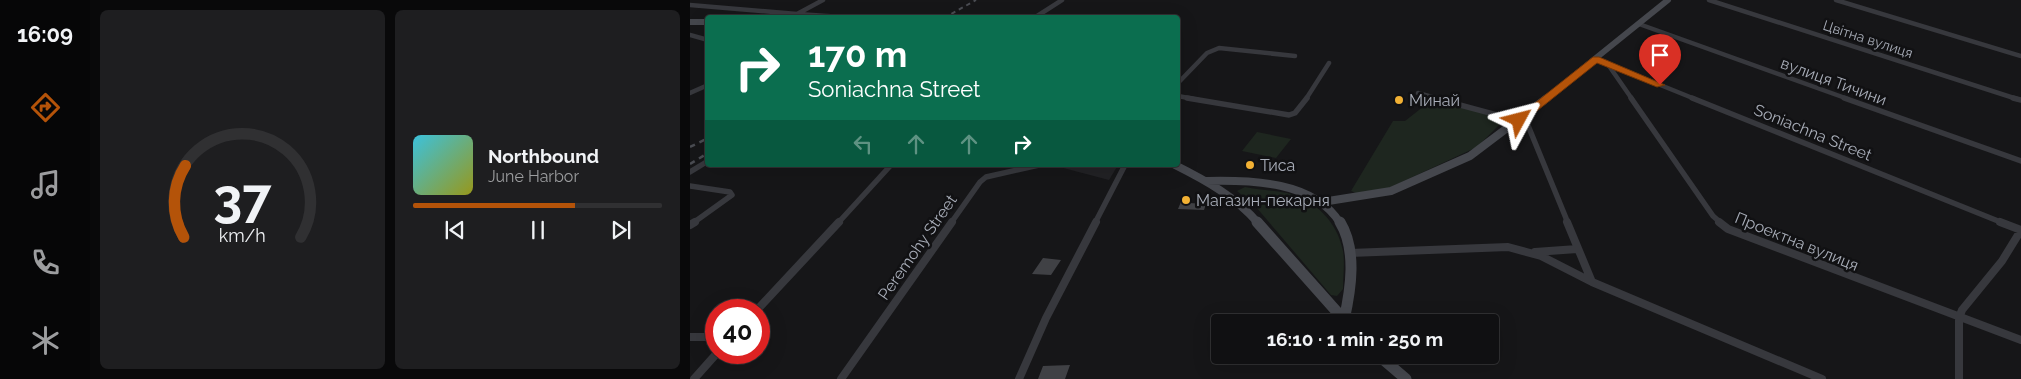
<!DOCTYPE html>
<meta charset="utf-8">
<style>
:root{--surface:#101012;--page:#1e1e20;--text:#f1f3f6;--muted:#9c9d9f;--line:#303032;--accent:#b45309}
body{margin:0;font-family:Raleway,sans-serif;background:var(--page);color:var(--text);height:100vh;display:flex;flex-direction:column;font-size:19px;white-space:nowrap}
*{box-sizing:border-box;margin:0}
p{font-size:16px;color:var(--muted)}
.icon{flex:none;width:28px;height:28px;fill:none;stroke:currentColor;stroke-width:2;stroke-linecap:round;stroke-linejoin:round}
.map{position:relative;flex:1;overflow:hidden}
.side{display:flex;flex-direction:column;gap:10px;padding:10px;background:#09090a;width:600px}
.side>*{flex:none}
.banner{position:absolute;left:15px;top:15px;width:475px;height:152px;border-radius:5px;box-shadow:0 5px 20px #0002,0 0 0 1px var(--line);background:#0b6e4f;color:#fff;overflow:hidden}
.speed{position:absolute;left:15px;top:299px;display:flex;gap:10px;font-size:25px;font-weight:700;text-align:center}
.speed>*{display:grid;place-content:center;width:65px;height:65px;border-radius:50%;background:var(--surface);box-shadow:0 5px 20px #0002,0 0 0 1px var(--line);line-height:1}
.speed .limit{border:8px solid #d22;background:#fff;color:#111}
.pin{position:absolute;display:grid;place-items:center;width:42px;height:42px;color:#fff;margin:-51px -21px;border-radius:50% 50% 50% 0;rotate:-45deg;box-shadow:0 0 5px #0007}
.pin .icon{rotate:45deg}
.me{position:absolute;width:55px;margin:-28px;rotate:52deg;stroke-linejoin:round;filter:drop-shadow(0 0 4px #0008)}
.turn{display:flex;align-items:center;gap:18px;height:105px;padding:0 20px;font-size:22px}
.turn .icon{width:65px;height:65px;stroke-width:2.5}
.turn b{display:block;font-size:35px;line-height:42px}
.lanes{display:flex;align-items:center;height:48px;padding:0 20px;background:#0003;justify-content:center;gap:25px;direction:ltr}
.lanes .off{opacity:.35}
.side .card{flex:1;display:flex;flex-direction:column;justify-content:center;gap:8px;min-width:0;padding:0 18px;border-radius:8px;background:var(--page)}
.side .dial{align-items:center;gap:0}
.dial svg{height:130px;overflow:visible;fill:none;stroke:var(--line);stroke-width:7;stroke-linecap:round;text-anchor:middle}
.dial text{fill:var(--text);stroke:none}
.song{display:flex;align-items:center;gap:15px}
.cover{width:60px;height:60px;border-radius:8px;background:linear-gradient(135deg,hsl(190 70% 55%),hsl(60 70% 35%))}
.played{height:5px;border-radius:2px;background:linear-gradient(90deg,var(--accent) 65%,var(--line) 65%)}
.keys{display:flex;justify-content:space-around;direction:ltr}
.side .tiles{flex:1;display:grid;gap:10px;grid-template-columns:repeat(2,1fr)}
.trip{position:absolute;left:521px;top:314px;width:288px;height:50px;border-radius:5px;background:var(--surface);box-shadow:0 5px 20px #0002,0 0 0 1px var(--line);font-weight:700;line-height:50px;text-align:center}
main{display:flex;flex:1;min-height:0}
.dock{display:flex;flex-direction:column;width:90px;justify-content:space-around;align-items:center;background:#060607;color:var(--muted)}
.dock .icon{width:35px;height:35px}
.dock .current{color:var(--accent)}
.dock b{font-size:22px;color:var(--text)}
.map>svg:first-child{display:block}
</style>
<main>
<nav class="dock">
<b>16:09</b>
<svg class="icon current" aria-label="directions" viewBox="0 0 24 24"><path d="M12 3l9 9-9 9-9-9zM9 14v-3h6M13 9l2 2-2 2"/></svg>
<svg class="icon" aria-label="music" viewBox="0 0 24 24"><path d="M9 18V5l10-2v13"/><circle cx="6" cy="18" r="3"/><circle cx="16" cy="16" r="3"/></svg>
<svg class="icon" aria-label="phone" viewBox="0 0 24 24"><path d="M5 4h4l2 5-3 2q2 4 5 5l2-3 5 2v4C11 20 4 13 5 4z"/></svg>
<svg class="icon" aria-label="climate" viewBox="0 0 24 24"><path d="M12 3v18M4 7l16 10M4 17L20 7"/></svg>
</nav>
<section class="side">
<div class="tiles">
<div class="card dial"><svg viewBox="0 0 100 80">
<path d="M14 69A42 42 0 1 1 86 69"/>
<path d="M14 69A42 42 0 0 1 15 25" stroke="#b45309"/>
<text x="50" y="56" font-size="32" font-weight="700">37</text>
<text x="50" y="72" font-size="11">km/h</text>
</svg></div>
<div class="card">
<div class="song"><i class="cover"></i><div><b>Northbound</b><p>June Harbor</p></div></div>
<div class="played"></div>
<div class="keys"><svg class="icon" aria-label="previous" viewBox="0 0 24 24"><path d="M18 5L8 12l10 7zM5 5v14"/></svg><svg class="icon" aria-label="pause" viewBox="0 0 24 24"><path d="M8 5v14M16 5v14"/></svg><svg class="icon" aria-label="next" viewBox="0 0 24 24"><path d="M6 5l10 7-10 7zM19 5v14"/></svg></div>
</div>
</div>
</section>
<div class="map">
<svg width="1331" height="379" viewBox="0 0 1331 379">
<rect width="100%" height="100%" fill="#161618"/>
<path fill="#222225" d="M362 165H428L419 180Z"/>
<path fill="#1e261f" d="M743 99 815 119 787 147 699 188 666 193 661 191 703 121H715Z
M567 132 601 139 586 158 552 151Z
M555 187C569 190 583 190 597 193 625 200 647 221 653 251 655 263 653 277 653 289L647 296 641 295 566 207 547 191Z"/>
<path fill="#404145" d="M493 197H501L499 203 516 204 514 210 488 209Z
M353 258 371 260 361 275 342 274Z
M380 365 375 379H348L353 366Z"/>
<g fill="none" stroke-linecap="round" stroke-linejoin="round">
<path stroke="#37383d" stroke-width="4.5" d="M1019 0 1327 99
M1146 0 1331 56
M0 5 107 14 133 0
M108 14 166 18
M344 18 372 0
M949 24 1158 99
M0 35 18 40
M906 59 1005 99
M917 63 942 99
M488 83 517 53 529 48 605 56
M0 93 18 85
M728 93 749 99
M488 96 504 99
M616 99 639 63"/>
<path stroke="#37383d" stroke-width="5.5" d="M497 98 599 115 605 113 617 98
M744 98 837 123 878 223
M941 98 1023 216 1031 223
M1002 98 1313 223
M1154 98 1331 161
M1323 98 1331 100
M0 172 18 161
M0 186 40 192 42 195 3 223
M148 223 201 165
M261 223 290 182 296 177 349 165
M405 223 435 165"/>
<path stroke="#37383d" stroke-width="8" d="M877 222 902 282 1132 379
M1029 222 1038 229 1331 340
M1310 222 1331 230
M0 225 5 222
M845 252 887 249
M660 253 818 247 851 256 902 282
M67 310 149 222
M0 337H26
M4 379 28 352
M151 379 262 222
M329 379 356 318 406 222
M1269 379V318L1272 310 1312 261 1331 230"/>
<path stroke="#45474d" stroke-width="6" d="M0 22H18
M855 99 978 0"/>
<path stroke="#45474d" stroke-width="8" d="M485 165C515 180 546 197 568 223
M517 181C562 180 624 181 650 223
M632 202 701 191 780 156 857 98"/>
<path stroke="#45474d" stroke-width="11" d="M567 222 656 322
M650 222C667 250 661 289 654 320
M688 355 716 379"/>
<path stroke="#4a4c52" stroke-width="2" stroke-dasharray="4.5 4" stroke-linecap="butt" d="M254 18 286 0"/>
<path stroke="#4a4c52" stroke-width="2.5" stroke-dasharray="5.5 5" stroke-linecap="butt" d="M0 147 18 138
M0 164 18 153"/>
</g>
<path fill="#b45309" stroke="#753606" d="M903 57H909L975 85 967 87 907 63 833 122H826V118Z"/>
<g fill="#f2b134" stroke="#111113" stroke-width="2">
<circle cx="709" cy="100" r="5"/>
<circle cx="560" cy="165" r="5"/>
<circle cx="496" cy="200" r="5"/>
</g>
<g text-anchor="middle" stroke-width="5" stroke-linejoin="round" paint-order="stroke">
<g font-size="14" fill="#a8adb8" stroke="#111113">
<text transform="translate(1178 39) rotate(18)" y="5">Цвітна вулиця</text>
</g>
<g font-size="16" fill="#a8adb8" stroke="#111113">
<text transform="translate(1144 81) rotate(20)" y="6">вулиця Тичини</text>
<text transform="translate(1123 132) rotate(22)" y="6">Soniachna Street</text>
<text transform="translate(1107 241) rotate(22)" y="6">Проектна вулиця</text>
<text transform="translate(227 247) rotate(-55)" y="6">Peremohy Street</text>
</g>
<g font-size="16" fill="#a8adb8" stroke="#111113" text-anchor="start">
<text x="719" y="106">Минай</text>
<text x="570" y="171">Тиса</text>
<text x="506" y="206">Магазин-пекарня</text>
</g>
</g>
</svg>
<div class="speed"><div class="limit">40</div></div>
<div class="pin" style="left:970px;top:85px;background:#d93025"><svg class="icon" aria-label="arrive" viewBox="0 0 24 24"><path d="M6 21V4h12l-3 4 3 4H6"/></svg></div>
<svg class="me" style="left:829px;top:120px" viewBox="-20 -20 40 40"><path d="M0-17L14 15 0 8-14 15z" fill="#b45309" stroke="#fff" stroke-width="4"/></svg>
<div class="trip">16:10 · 1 min · 250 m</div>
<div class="banner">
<div class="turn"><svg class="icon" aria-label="right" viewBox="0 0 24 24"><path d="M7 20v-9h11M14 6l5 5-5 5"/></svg><div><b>170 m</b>Soniachna Street</div></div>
<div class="lanes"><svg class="icon off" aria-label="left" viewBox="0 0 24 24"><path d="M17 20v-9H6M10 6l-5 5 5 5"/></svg><svg class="icon off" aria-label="ahead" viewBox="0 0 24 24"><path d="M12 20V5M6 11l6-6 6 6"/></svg><svg class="icon off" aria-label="ahead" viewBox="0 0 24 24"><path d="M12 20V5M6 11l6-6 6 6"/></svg><svg class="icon" aria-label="right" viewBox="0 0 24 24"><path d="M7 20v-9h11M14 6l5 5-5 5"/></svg></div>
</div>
</div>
</main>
